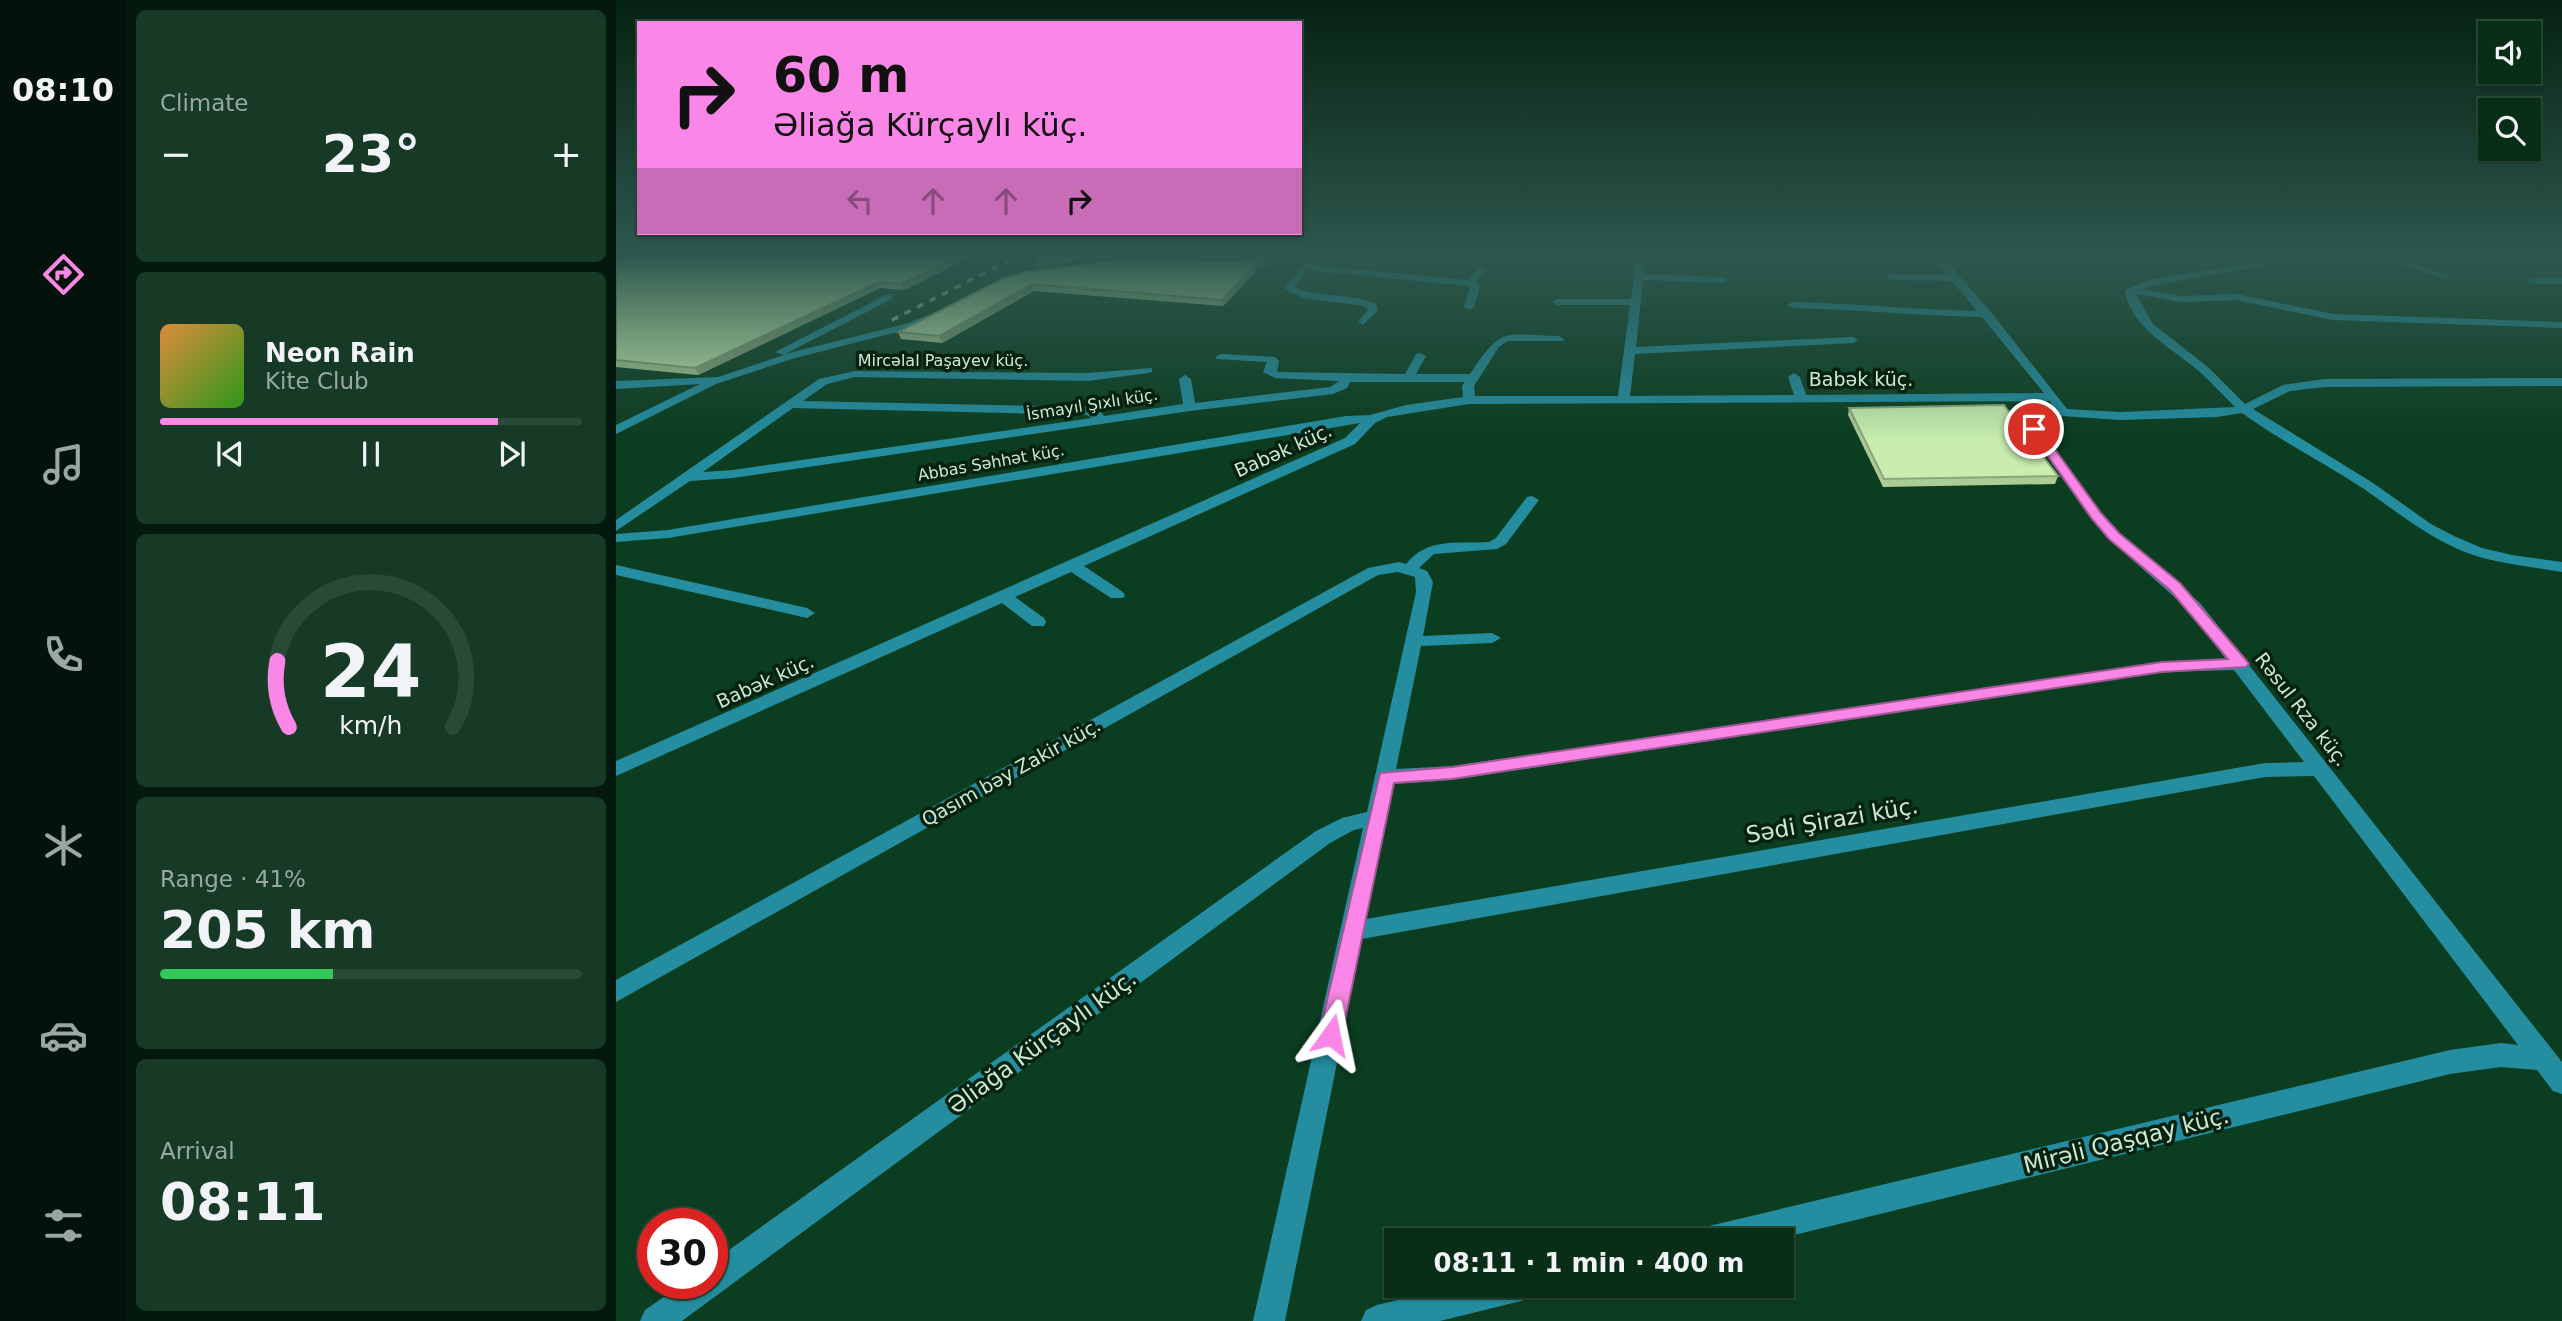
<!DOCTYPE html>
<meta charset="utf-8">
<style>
:root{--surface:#082e18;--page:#163a25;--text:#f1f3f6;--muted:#98a8a2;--line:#294a37;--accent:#fa87e7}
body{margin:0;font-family:"DejaVu Sans",sans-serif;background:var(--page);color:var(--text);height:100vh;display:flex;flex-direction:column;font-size:26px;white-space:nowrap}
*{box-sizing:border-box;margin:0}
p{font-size:23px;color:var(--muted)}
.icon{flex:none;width:38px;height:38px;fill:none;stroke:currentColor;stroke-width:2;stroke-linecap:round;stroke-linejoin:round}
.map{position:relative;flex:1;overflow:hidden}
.panel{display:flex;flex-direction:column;gap:10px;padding:10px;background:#04190d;width:490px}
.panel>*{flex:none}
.hud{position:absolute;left:21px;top:21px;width:665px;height:214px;border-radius:0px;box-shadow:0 2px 5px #0004,0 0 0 2px var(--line);background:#fa87e7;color:#111;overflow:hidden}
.controls{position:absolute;left:1862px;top:21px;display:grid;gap:14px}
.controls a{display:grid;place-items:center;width:63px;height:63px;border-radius:0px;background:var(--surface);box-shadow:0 2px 5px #0004,0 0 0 2px var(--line);font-size:35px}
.speed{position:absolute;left:21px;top:1208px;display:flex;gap:14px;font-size:35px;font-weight:700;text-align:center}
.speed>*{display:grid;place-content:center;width:91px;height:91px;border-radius:50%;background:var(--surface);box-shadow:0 2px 5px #0004,0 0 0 2px var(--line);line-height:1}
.speed .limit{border:10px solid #d22;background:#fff;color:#111}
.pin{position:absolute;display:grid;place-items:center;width:60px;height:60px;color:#fff;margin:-30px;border:4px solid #fff;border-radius:50%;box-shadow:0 2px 7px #0007}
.me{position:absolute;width:77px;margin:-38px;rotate:12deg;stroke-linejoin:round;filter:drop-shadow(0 0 5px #0008)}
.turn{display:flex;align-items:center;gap:24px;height:147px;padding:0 21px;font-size:32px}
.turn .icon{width:91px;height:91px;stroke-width:2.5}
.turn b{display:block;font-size:49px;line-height:60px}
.lanes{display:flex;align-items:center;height:66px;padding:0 21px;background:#0003;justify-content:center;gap:35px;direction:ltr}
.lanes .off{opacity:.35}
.big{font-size:52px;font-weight:700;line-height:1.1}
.panel .tile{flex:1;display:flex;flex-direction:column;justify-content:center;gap:10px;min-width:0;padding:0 24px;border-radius:10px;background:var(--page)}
.panel .dial{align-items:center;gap:0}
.dial svg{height:182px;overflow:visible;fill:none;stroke:var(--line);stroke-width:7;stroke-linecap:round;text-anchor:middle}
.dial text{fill:var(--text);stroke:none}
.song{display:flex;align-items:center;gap:21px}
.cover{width:84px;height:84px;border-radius:10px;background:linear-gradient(135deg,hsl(30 70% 55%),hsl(110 70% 35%))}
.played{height:7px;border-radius:4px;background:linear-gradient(90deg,var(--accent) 80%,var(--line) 80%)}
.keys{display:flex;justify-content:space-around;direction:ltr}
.heat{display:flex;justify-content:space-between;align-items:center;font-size:38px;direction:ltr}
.charge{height:10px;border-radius:5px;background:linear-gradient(90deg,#34c759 41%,var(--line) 0)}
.trip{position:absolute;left:768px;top:1228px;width:410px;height:70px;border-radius:0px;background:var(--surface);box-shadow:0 2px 5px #0004,0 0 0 2px var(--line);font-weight:700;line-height:70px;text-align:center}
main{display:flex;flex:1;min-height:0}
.tabs{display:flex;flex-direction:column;width:126px;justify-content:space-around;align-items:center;background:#03120a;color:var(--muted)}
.tabs .icon{width:49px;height:49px}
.tabs .selected{color:var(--accent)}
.tabs b{font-size:32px;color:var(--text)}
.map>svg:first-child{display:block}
</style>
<main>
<nav class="tabs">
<b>08:10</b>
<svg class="icon selected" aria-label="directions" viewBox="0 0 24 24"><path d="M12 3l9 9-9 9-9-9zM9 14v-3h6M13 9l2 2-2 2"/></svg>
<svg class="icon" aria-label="music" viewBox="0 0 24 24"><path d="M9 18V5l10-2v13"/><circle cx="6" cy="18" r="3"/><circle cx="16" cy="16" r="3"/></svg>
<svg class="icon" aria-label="phone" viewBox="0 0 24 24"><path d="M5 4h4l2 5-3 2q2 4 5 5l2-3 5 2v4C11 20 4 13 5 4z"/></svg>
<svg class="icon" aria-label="climate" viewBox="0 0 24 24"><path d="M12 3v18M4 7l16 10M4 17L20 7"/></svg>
<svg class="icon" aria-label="car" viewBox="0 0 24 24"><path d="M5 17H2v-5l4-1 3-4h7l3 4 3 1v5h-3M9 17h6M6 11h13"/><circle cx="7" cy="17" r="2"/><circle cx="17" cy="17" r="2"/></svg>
<svg class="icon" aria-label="filters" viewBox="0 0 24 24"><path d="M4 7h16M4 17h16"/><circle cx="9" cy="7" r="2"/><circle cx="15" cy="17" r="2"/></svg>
</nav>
<section class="panel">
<div class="tile"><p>Climate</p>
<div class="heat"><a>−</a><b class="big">23°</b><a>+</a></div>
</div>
<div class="tile">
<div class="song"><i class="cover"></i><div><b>Neon Rain</b><p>Kite Club</p></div></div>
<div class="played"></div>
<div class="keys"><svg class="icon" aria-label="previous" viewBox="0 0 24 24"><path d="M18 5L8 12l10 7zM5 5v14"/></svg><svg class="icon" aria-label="pause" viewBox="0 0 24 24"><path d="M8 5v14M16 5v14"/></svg><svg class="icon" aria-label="next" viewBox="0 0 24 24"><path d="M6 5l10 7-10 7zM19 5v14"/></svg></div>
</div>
<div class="tile dial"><svg viewBox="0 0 100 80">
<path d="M14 69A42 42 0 1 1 86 69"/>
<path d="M14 69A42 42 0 0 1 9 40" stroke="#fa87e7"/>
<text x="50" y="56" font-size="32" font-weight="700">24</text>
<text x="50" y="72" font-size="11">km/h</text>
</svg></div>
<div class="tile"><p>Range · 41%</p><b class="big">205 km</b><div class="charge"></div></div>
<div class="tile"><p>Arrival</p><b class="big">08:11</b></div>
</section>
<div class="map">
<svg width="1946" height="1321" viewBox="0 0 1946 1321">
<rect width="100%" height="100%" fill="#0b3d20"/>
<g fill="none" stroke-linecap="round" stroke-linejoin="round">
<path fill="#248da0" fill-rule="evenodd" d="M0 255H14L0 261Z
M659 255H671L650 266H617L612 263C626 256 644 262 659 255Z
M696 255H706L696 265 852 280 864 266 872 268 860 282 864 286 858 307 853 310 848 307 854 287 852 286 691 270 679 287C704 299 735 292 760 304L762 310 747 325 742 322 752 310 748 306 688 298 670 290 668 288Z
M1025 255 1030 258 1028 274 1107 277 1112 280 1107 283 1027 280 1020 347 1237 337 1242 340 1237 343 1019 354 1014 396 1178 395 1172 377 1178 373 1184 377 1190 395 1428 393 1366 317C1302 316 1240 309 1176 308L1171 305 1176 302C1238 303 1299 310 1361 311L1336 281 1275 280 1270 277 1275 274 1331 275 1315 255H1325L1375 312 1451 409 1504 412 1619 407C1607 395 1596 383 1584 372 1558 349 1514 328 1509 290L1536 279 1686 255H1708L1538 285 1526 289 1565 296 1621 294 1717 314 1946 322V328L1717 320 1621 300 1565 302 1520 294 1537 324 1593 368 1629 404 1667 385 1708 379 1946 378V386L1708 387 1674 391 1637 409 1757 483 1815 524 1838 536 1866 548 1896 555 1946 562V572C1916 567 1886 564 1857 555 1816 541 1783 513 1748 489 1708 463 1665 441 1626 413L1601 417 1504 420 1447 416 1424 429 1485 513 1503 533 1584 603 1946 1062V1094L1937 1091 1921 1070 1885 1067 1834 1074 1154 1241H1078L1083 1231 1093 1226 1834 1050 1885 1043 1902 1045 1698 776 1649 777 746 939 669 1321H637L747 828 738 830 714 843 66 1321H24L29 1310 68 1283H96V1262L700 831 726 818 751 812 800 592 799 577 782 572 762 575 0 1002V980L752 568 783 562 790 564C812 537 840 544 873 542L880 538 911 497 916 496 923 500 890 544 881 549 818 554 803 568 811 571 817 582 807 636 876 633 885 638 876 643 805 646 780 769 836 766 1547 662 1610 659 1572 609 1493 539 1475 519 1412 429 1417 421 1439 410 1434 401 853 404 771 417 759 423 739 444 468 566 507 592 509 595 507 598H495L455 572 399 597 428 618 430 622 428 626H416L386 603 0 776V761L729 438 744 423 52 538 0 542V534L52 530 730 416 754 415 790 405 847 397 846 386 849 382H734L731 388 717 394 574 411 117 478 74 481 0 531V520L203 379 239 371 472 373 536 368V372L532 373 472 381 239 377 211 384 187 401 471 407 484 410 488 416 567 404 563 379 569 375 575 379 579 403 714 387 723 381 659 378 647 372 651 362 601 359 599 357 605 354 659 357 663 361 661 372 789 374 800 354 804 353 810 356 800 374H854C887 325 886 335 943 336L948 339 947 341H891L883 347 858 386 859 396H1002L1014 305H941L936 302 941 299H1015L1020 258ZM177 408 471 415 476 418 117 470 87 472ZM1618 670 1688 762 1649 763 750 919 777 784 836 780 1547 672Z
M1759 255H1773L1836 277 1828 279Z
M1916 278H1946V284L1913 283V279Z
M272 294 276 295V299L169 354 289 324 316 314 321 317 297 328 179 358 100 384 0 434V425L84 384 0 389V381L102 377 168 355 159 352Z
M0 565 191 608 199 613 191 618 0 575Z
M841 1286H920L916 1297 905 1301 824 1321H745L750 1310 761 1305Z"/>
<path stroke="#9dc1a8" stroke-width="3.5" stroke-dasharray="7 7" stroke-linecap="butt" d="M276 320 404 255"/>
</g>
<path fill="#accc96" d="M18 255H359L288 290 264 288 82 375 0 367V261Z
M532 255H652L643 258Z
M641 270 607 306 418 291 326 343 285 339 282 332 388 278Z
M1233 408 1442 476 1439 484 1267 487 1232 415Z"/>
<path fill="#8ca67a" d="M344 255H359L288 290 285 284Z
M458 255H509L421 266 419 260Z
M642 255H652L643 258Z
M640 263 641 270 607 306 606 300Z
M262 282 264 288 82 375 79 368Z
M416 284 418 291 326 343 323 336Z"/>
<path fill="#c8edaf" stroke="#8ca67a" stroke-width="2" d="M18 255H344L285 284 262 282 79 368 0 360V261Z
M428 255H458L419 260Z
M512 259 640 263 606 300 416 284 323 336 282 332 388 278 410 272Z
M1388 405 1442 476 1268 479 1233 408Z"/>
<linearGradient id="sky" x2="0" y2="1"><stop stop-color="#062212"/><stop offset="0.58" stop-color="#2e574e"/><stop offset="1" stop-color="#2e574e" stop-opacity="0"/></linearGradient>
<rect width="1946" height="440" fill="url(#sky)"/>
<path fill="#fa87e7" stroke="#a25896" stroke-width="2" d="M1414 426H1422L1485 513 1503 533 1564 583 1630 660 1633 664 1630 667 1546 672 836 779 778 783 726 1035 723 1042 715 1045 706 1042 703 1035 764 773 836 767 1546 662 1612 659 1554 590 1493 539 1476 519 1413 429Z"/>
<g text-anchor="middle" stroke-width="7" stroke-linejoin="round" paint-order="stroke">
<g font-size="16" fill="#caead2" stroke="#062110">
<text x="327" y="366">Mircəlal Paşayev küç.</text>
<text transform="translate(476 404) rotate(-9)" y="6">İsmayıl Şıxlı küç.</text>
<text transform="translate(375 462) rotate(-10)" y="6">Abbas Səhhət küç.</text>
</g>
<g font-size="19" fill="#caead2" stroke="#062110">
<text x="1245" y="386">Babək küç.</text>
<text transform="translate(667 450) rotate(-24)" y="7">Babək küç.</text>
<text transform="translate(149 681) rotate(-24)" y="7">Babək küç.</text>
<text transform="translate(1686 709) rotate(52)" y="7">Rəsul Rza küç.</text>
<text transform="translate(395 772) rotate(-29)" y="7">Qasım bəy Zakir küç.</text>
</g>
<g font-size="23" fill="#caead2" stroke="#062110">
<text transform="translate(1216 820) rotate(-10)" y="8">Sədi Şirazi küç.</text>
<text transform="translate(426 1042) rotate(-36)" y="8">Əliağa Kürçaylı küç.</text>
<text transform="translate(1510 1140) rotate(-14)" y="8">Mirəli Qaşqay küç.</text>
</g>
</g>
</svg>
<div class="controls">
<a><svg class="icon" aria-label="sound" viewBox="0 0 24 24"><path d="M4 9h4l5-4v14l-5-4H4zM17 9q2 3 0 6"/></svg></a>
<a><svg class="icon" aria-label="search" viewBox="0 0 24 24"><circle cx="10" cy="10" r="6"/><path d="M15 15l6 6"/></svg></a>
</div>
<div class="speed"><div class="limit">30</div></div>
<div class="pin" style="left:1418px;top:429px;background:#d93025"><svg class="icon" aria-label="arrive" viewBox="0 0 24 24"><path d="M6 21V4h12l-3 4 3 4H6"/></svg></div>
<svg class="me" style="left:715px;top:1035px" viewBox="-20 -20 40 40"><path d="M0-17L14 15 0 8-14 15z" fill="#fa87e7" stroke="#fff" stroke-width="4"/></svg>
<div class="trip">08:11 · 1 min · 400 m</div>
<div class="hud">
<div class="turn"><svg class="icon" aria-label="right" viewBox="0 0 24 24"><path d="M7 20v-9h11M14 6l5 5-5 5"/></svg><div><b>60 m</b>Əliağa Kürçaylı küç.</div></div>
<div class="lanes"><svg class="icon off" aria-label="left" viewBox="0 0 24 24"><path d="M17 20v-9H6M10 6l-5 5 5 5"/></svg><svg class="icon off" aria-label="ahead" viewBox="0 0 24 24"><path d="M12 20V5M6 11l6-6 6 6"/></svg><svg class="icon off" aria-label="ahead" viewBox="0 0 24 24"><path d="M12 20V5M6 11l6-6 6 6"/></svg><svg class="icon" aria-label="right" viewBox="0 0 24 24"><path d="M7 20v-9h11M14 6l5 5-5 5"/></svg></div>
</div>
</div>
</main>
